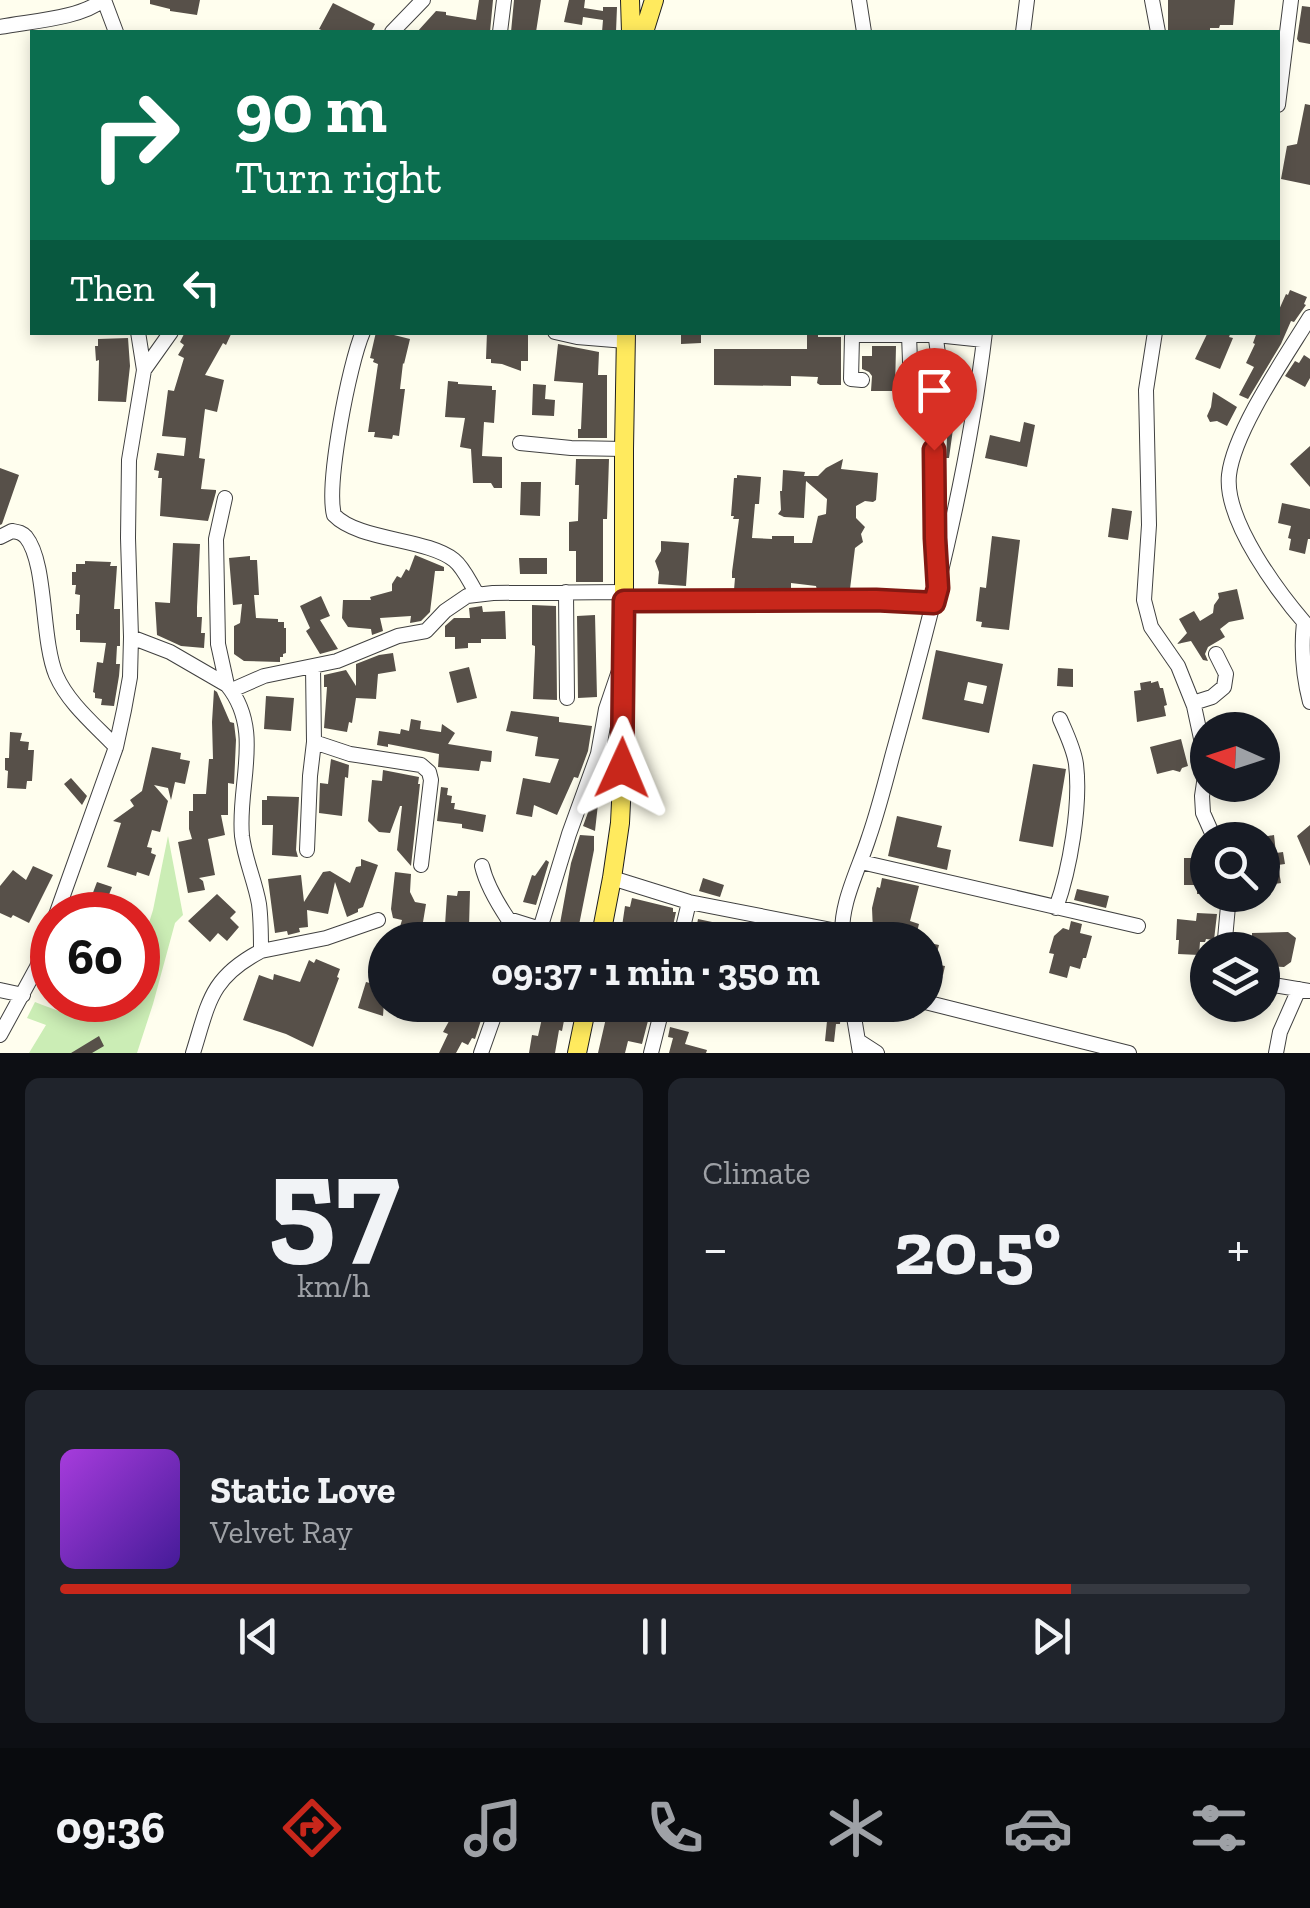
<!DOCTYPE html>
<meta charset="utf-8">
<style>
:root{--surface:#171b24;--page:#20242c;--text:#f1f3f6;--muted:#9ea1a6;--line:#363941;--accent:#c8271b}
body{margin:0;font-family:"Zilla Slab",serif;background:var(--page);color:var(--text);height:100vh;display:flex;flex-direction:column;font-size:38px;white-space:nowrap}
*{box-sizing:border-box;margin:0}
p{font-size:32px;color:var(--muted)}
.icon{flex:none;width:55px;height:55px;fill:none;stroke:currentColor;stroke-width:2;stroke-linecap:round;stroke-linejoin:round}
.map{position:relative;height:1053px;overflow:hidden}
.sheet{display:flex;flex-direction:column;gap:25px;padding:25px;background:#0d0f14;flex:1}
.sheet>*{flex:none}
.hud{position:absolute;left:30px;top:30px;width:1250px;height:305px;border-radius:0px;box-shadow:0 5px 15px #0003;background:#0b6e4f;color:#fff;overflow:hidden}
.needle{width:65px;rotate:273deg}
.fabs{position:absolute;left:1190px;top:712px;display:grid;gap:20px}
.fabs a{display:grid;place-items:center;width:90px;height:90px;border-radius:50%;background:var(--surface);box-shadow:0 5px 15px #0003;font-size:50px}
.speed{position:absolute;left:30px;top:892px;display:flex;gap:20px;font-size:50px;font-weight:700;text-align:center}
.speed>*{display:grid;place-content:center;width:130px;height:130px;border-radius:50%;background:var(--surface);box-shadow:0 5px 15px #0003;line-height:1}
.speed .limit{border:15px solid #d22;background:#fff;color:#111}
.pin{position:absolute;display:grid;place-items:center;width:85px;height:85px;color:#fff;margin:-102px -42px;border-radius:50% 50% 50% 0;rotate:-45deg;box-shadow:0 0 10px #0007}
.pin .icon{rotate:45deg}
.me{position:absolute;width:110px;margin:-55px;rotate:1deg;stroke-linejoin:round;filter:drop-shadow(0 0 8px #0008)}
.turn{display:flex;align-items:center;gap:35px;height:210px;padding:0 40px;font-size:45px}
.turn .icon{width:130px;height:130px;stroke-width:2.5}
.turn b{display:block;font-size:70px;line-height:85px}
.then{display:flex;align-items:center;height:95px;padding:0 40px;background:#0003;gap:20px;font-size:38px}
.big{font-size:75px;font-weight:700;line-height:1.1}
.sheet .card{flex:1;display:flex;flex-direction:column;justify-content:center;gap:15px;min-width:0;padding:0 35px;border-radius:15px;background:var(--page)}
.sheet .dial{align-items:center;gap:0}
.dial b{font-size:130px;line-height:1}
.song{display:flex;align-items:center;gap:30px}
.cover{width:120px;height:120px;border-radius:15px;background:linear-gradient(135deg,hsl(280 70% 55%),hsl(260 70% 35%))}
.played{height:10px;border-radius:5px;background:linear-gradient(90deg,var(--accent) 85%,var(--line) 85%)}
.keys{display:flex;justify-content:space-around;direction:ltr}
.heat{display:flex;justify-content:space-between;align-items:center;font-size:55px;direction:ltr}
.sheet .tiles{flex:1;display:grid;gap:25px;grid-template-columns:1fr 1fr}
.card:last-child{grid-column:span 2}
.trip{position:absolute;left:368px;top:922px;width:575px;height:100px;border-radius:50px;background:var(--surface);box-shadow:0 5px 15px #0003;font-weight:700;line-height:100px;text-align:center}
.dock{display:flex;height:160px;justify-content:space-around;align-items:center;background:#090b0e;color:var(--muted)}
.dock .icon{width:70px;height:70px}
.dock .current{color:var(--accent)}
.dock b{font-size:45px;color:var(--text)}
.map>svg:first-child{display:block}
</style>
<div class="map">
<svg width="1310" height="1053" viewBox="0 0 1310 1053">
<rect width="100%" height="100%" fill="#fffeee"/>
<path fill="#cbedb5" d="M168 836 183 915 175 923 153 1004 137 1053H29L46 1025 27 1018 35 1002C56 1010 74 1018 97 1016L107 1000H138V951L143 942 153 910Z"/>
<path fill="#575049" fill-rule="evenodd" d="M150 0H200L197 15 170 11V9L150 4Z
M479 0H493L490 32H417L436 11 446 12V15L476 20Z
M514 0H541L536 32H511Z
M569 0H585L584 8 603 11V7H617L616 32H602L603 20 583 17 582 25 564 22Z
M1168 0H1235L1233 25H1220L1219 28H1210V31L1198 30V32L1168 30Z
M333 3 375 24 371 32H326L319 29Z
M1302 6 1310 7V44L1299 42 1297 39Z
M1305 104 1310 105V185L1281 179 1287 146 1297 144Z
M1290 290 1307 297 1304 304 1306 305 1294 322 1291 321 1281 344 1248 399 1239 395 1254 367 1246 363 1255 344 1253 343 1257 332H1278V312L1286 294 1288 295Z
M185 332H232L226 345 223 343 205 375 224 380 217 412 205 409 199 458 205 459 201 489 216 490V492L208 521 160 516 162 478H158L159 471 154 470 157 453 184 456 186 438 162 436 168 390 174 391 184 358 178 355 184 345 180 342Z
M376 332H395L394 335 410 339 404 364 403 363 400 389H405L399 436 393 435 392 439 374 437 375 432H368L378 364 373 362 374 359 370 358Z
M487 332 528 334V361H521V371L502 364 491 363V359H486Z
M681 332H701V343L681 344Z
M807 332H818V337H841V385H820L817 383 818 377 791 376V386L714 385V349H807Z
M1208 332H1231L1229 337 1233 338 1220 369 1195 359Z
M128 338 130 366 126 402 98 401 99 360 96 361 95 346H98V339Z
M558 344 599 352 598 375H607V438H578V429H581L583 383 554 381Z
M872 346H896L895 391H871L872 376 869 372 862 369V356H872Z
M1304 355 1310 359V378L1305 387 1285 376 1295 361 1299 363Z
M448 381 458 382V384L492 386V390H496L494 423 484 422 482 456 502 457V488H494L491 483H473L471 449 460 447 465 418 445 417Z
M533 384 546 385 545 399 555 400 554 416 532 415Z
M1213 392 1237 407 1227 426 1217 421 1210 422 1207 416 1211 407Z
M948 418 954 422 949 458H946Z
M1024 422 1035 425 1027 467 985 458 990 435 1020 442Z
M1310 446V487L1290 464Z
M576 459H609L607 519H603V582H576V551H569V522L578 521 579 485H575Z
M843 459 841 469 878 473 876 500 873 502 865 501 856 506V518L865 527 861 534 863 542 855 548 850 589 817 590 816 586 791 583V590H734L735 578H732V572L739 519H733L734 516H731L734 478H737V475L761 477 759 504H755L752 538 772 539V536H794V543H812L818 516 826 514 827 499 806 481 804 518 784 517 778 514 781 510 780 491H782L783 470 805 472 804 476H818L826 468Z
M0 468 19 475 2 524 0 525Z
M521 482H541L540 516 520 515Z
M1282 503 1310 509V539H1308L1305 554 1289 550 1291 539 1288 538 1291 526 1278 523Z
M1112 508 1132 511 1128 540 1108 537Z
M992 536 1020 540 1009 630 981 627 982 622 976 621 980 587 986 588Z
M661 541 689 543 686 586 658 584 659 572 655 561 661 551Z
M173 543 200 544 197 607V617H202L201 633H205L204 648 181 646 157 635 155 602 170 603Z
M415 555 444 567V571H435L430 612 421 621 410 623 411 616 380 618 383 631 372 635 371 629 348 627 342 618 343 600H371L370 597 392 591V584L397 576 401 578 406 569 409 571Z
M250 556V560H257L259 595H254L256 618 278 619V622H284V628H286V653L283 654V657H280V662L244 661 234 654V626L240 623 242 604 233 605 229 558Z
M519 558H547V574H520Z
M85 561 111 562 110 566H117L114 609H120V646H117L116 664H120L119 676 114 706 101 705 102 699 95 698V693L93 692 97 662 103 663 106 643 80 642V630H76V614H79L80 595 75 594 76 585H72V572H76V564H85Z
M1237 589 1244 619 1229 622 1220 629 1225 637 1208 647 1205 654 1208 661 1203 660 1191 641 1177 644 1187 633 1179 619 1194 611 1200 621 1213 613 1214 605 1219 598 1218 593Z
M321 596 330 616 320 620 338 649 320 654 306 631 310 628 300 606Z
M532 605 556 606 557 700 533 699 535 651V646L532 645Z
M482 606 483 612 505 611 506 639H481V643H468V648L455 649V637H445V626L454 618H470L469 608Z
M595 615 597 697 578 698 577 616Z
M936 650 1003 664 989 733 922 719ZM968 682 987 686 983 704 964 700Z
M393 653 396 671 378 674 376 699 356 698 352 723 349 722 347 732 324 728 327 687H324V675L346 670 356 686V664L379 655Z
M469 667 477 698 457 703 449 672Z
M1058 668 1073 669V687L1057 686Z
M1151 681V683L1158 681 1160 688H1163L1167 705 1164 706 1166 716 1137 722 1134 691 1141 690 1140 683Z
M214 690 217 692 230 722 234 723 236 740 234 784 228 783V815H221L225 835 208 839 215 875 199 878 203 881 205 890 188 893 178 842 192 839 189 829V811H193V794H206L209 759H213L212 722Z
M266 696 294 698 291 731 264 729Z
M511 711 559 717V722L592 726 588 751 578 778 574 777 557 815 534 805 532 817 516 814 523 778 550 783 559 759 535 756 538 737 506 731Z
M411 719 421 721 420 729 441 732 442 724 455 733 448 744 492 751 491 762 481 761 479 771 438 767 439 754 388 744V747L377 745 379 731 400 734 401 729 409 731Z
M10 732 22 733 20 741 29 742 28 750H34L32 781H27L26 789 7 788 8 771 5 770V758H9Z
M1181 739 1188 766 1182 768 1180 772 1173 770 1157 774 1150 747Z
M152 747 181 753 180 759 190 761 185 784 175 782 171 800 168 788 154 785 168 801 160 832 152 830 147 847 152 848 151 853 156 855 149 876 137 872 136 876 107 867 121 823 113 821 134 806 130 800 142 791Z
M331 759 349 765 348 778 345 777 342 816 319 813 320 783 328 784Z
M1033 764 1066 769 1053 847 1019 841Z
M383 770 419 777 418 784H420L411 866 397 850 402 806H400L390 833 379 832 368 821 372 780 382 781Z
M601 777 595 831 583 826Z
M71 778 87 796 82 805 64 784Z
M441 787 448 788 447 795 452 796 451 803H455L454 809 486 815 483 832 462 828V824L437 821Z
M267 796 299 797 296 850 298 857 272 855 273 825H262V800H267Z
M897 816 942 826 937 847 951 850 947 870 888 856Z
M1310 825V866L1297 836Z
M580 835 594 836V850L576 940H557L571 863Z
M1274 835 1276 853 1283 852 1285 864 1278 865 1281 883 1262 886V855H1265L1263 837Z
M1194 853H1208V894H1197V885H1184V858H1195Z
M361 859 378 865 363 907 358 909V912L347 917 335 882 328 914 307 910 308 927 299 928 300 932 288 935 287 931 275 933 268 879 301 875 304 902 323 872 330 871 350 883 356 867 361 866Z
M546 860 549 862 536 905 523 902 532 875 535 876Z
M33 866 53 875 29 923 13 915 11 918 0 913V886L13 870 26 880Z
M395 872 411 874 410 892 415 902 426 904 420 940H396L402 920 393 918 391 909Z
M703 878 724 885 720 897 699 891Z
M882 878 919 886 910 921 919 924 915 940H855L858 927 873 931 872 908 877 887 880 888Z
M97 882 112 887 101 915 86 911Z
M1077 889 1109 896 1106 908 1074 900Z
M458 891H470L469 927 464 940H444L447 895 457 896Z
M217 894 236 912 230 918 239 927 227 941 218 933 210 942 188 921Z
M632 898 673 908V912H676L670 940H620L625 906 630 907Z
M1197 913 1217 914 1214 940 1206 939 1205 942H1200L1199 955 1178 954 1179 940H1176L1177 919 1196 921Z
M698 919 778 936 777 940H694Z
M1071 921 1082 924 1080 933 1092 936 1086 958H1083L1080 969 1070 966 1067 978 1049 973 1054 954 1049 953 1054 936 1063 928 1069 930Z
M500 926 523 937 522 940H493Z
M1288 932 1296 938 1291 962 1284 967 1262 966V950H1252V933Z
M925 942 939 945 934 964 945 966 943 975 934 973 930 992H925Z
M316 959 340 969 337 977 339 978 313 1047 286 1034 243 1020 259 975 273 980 274 974 300 982 309 960 314 963Z
M366 982 385 987 383 1016 358 1008Z
M458 1005 483 1014 475 1039 472 1038 468 1045 462 1042 456 1053H439L448 1034 443 1032Z
M545 1005H567L562 1031 559 1030 555 1053H529L532 1035 538 1036Z
M609 1005H634L633 1010 650 1013 642 1044 628 1041 625 1053H598Z
M828 1011H841L840 1024H836L834 1042 825 1041Z
M670 1027 689 1032 685 1044 707 1050 706 1053H669L673 1038 668 1037Z
M99 1036 104 1046 92 1053H71Z"/>
<g fill="none" stroke-linecap="round" stroke-linejoin="round">
<defs>
<path id="minor" d="M104 0 116 32
M859 0 864 32
M1152 0 1158 32
M0 27C30 21 79 19 103 0
M392 32 423 0
M500 32 504 0
M1023 32 1027 0
M1278 105 1291 0
M1310 317C1286 356 1234 431 1229 475 1224 521 1280 595 1310 629
M138 332 144 370
M363 332C349 364 326 484 334 515 359 541 426 538 454 560 464 568 470 583 477 594
M555 332 577 337 626 341
M935 332 941 375 935 449 937 573
M1155 332 1146 390 1149 525 1144 600 1151 627 1178 666 1194 706 1205 757V776L1202 796 1203 813 1215 840
M909 335 911 388
M862 380 851 379 852 337 855 335H936L984 340
M520 443 571 448 624 449
M225 498 216 539 218 644 227 685
M0 537 12 531C18 532 21 532 26 537 47 563 41 639 56 675 68 703 95 725 116 747
M566 592 567 698
M624 601 877 600 934 603
M1304 622C1301 650 1303 675 1310 702
M131 637 170 652 227 685C264 730 237 785 242 836 245 860 255 881 259 904 261 919 261 935 261 951 210 978 209 1002 193 1053
M232 690 264 676 337 661 398 636 426 631 445 611 467 596 493 593 624 592
M1193 703 1212 697 1224 687 1226 674 1216 654
M314 742 350 754 421 765 429 772 431 780 421 865
M307 850 310 776 314 742 313 667
M861 862 1138 926
M482 866C486 883 498 904 508 919L540 929
M612 878 689 902 842 932
M1056 908C1070 869 1081 805 1076 764 1074 749 1066 733 1060 719
M56 915 116 747 124 710 130 677 131 637 128 538 129 460 144 370 171 332
M533 940 540 929 569 834 598 754 606 709 621 665
M680 940 689 902
M843 940C838 907 859 869 869 837 878 811 885 784 892 757 931 617 968 477 985 332
M1224 950 1229 895
M261 951 326 938 378 920
M1262 983 1310 991
M0 990 23 995
M925 1002 1129 1053
M852 1005 860 1053
M0 1035 37 967 52 925
M860 1042 877 1053
M481 1053 498 1005
M651 1053 663 1005
M1276 1053 1280 1032 1299 989"/>
<path id="major" d="M630 0 631 32
M644 32 654 0
M600 940 612 878 620 823 624 741V449L626 332
M577 1053 587 1005"/>
</defs>
<use href="#minor" stroke="#414141" stroke-width="16"/>
<use href="#major" stroke="#1f1f1f" stroke-width="20"/>
<use href="#minor" stroke="#fff" stroke-width="14"/>
<use href="#major" stroke="#ffea5e" stroke-width="18"/>
</g>
<g fill="none" stroke-linecap="round" stroke-linejoin="round">
<defs>
<path id="route" d="M622 768 624 601 876 600 934 603 938 588 935 538 934 450"/>
</defs>
<use href="#route" stroke="#821912" stroke-width="25"/>
<use href="#route" stroke="#c8271b" stroke-width="18"/>
</g>
</svg>
<div class="fabs">
<a><svg class="needle" viewBox="-14 -14 28 28"><path d="M0-13l5 13h-10z" fill="#e53935"/><path d="M0 13l5-13h-10z" fill="#9ea1a6"/></svg></a>
<a><svg class="icon" aria-label="search" viewBox="0 0 24 24"><circle cx="10" cy="10" r="6"/><path d="M15 15l6 6"/></svg></a>
<a><svg class="icon" aria-label="layers" viewBox="0 0 24 24"><path d="M12 4l9 5-9 5-9-5zM3 14l9 5 9-5"/></svg></a>
</div>
<div class="speed"><div class="limit">60</div></div>
<div class="pin" style="left:934px;top:450px;background:#d93025"><svg class="icon" aria-label="arrive" viewBox="0 0 24 24"><path d="M6 21V4h12l-3 4 3 4H6"/></svg></div>
<svg class="me" style="left:622px;top:768px" viewBox="-20 -20 40 40"><path d="M0-17L14 15 0 8-14 15z" fill="#c8271b" stroke="#fff" stroke-width="4"/></svg>
<div class="trip">09:37 · 1 min · 350 m</div>
<div class="hud">
<div class="turn"><svg class="icon" aria-label="right" viewBox="0 0 24 24"><path d="M7 20v-9h11M14 6l5 5-5 5"/></svg><div><b>90 m</b>Turn right</div></div>
<div class="then">Then<svg class="icon" aria-label="left" viewBox="0 0 24 24"><path d="M17 20v-9H6M10 6l-5 5 5 5"/></svg></div>
</div>
</div>
<section class="sheet">
<div class="tiles">
<div class="card dial"><b>57</b><p>km/h</p></div>
<div class="card"><p>Climate</p>
<div class="heat"><a>−</a><b class="big">20.5°</b><a>+</a></div>
</div>
<div class="card">
<div class="song"><i class="cover"></i><div><b>Static Love</b><p>Velvet Ray</p></div></div>
<div class="played"></div>
<div class="keys"><svg class="icon" aria-label="previous" viewBox="0 0 24 24"><path d="M18 5L8 12l10 7zM5 5v14"/></svg><svg class="icon" aria-label="pause" viewBox="0 0 24 24"><path d="M8 5v14M16 5v14"/></svg><svg class="icon" aria-label="next" viewBox="0 0 24 24"><path d="M6 5l10 7-10 7zM19 5v14"/></svg></div>
</div>
</div>
</section>
<nav class="dock">
<b>09:36</b>
<svg class="icon current" aria-label="directions" viewBox="0 0 24 24"><path d="M12 3l9 9-9 9-9-9zM9 14v-3h6M13 9l2 2-2 2"/></svg>
<svg class="icon" aria-label="music" viewBox="0 0 24 24"><path d="M9 18V5l10-2v13"/><circle cx="6" cy="18" r="3"/><circle cx="16" cy="16" r="3"/></svg>
<svg class="icon" aria-label="phone" viewBox="0 0 24 24"><path d="M5 4h4l2 5-3 2q2 4 5 5l2-3 5 2v4C11 20 4 13 5 4z"/></svg>
<svg class="icon" aria-label="climate" viewBox="0 0 24 24"><path d="M12 3v18M4 7l16 10M4 17L20 7"/></svg>
<svg class="icon" aria-label="car" viewBox="0 0 24 24"><path d="M5 17H2v-5l4-1 3-4h7l3 4 3 1v5h-3M9 17h6M6 11h13"/><circle cx="7" cy="17" r="2"/><circle cx="17" cy="17" r="2"/></svg>
<svg class="icon" aria-label="filters" viewBox="0 0 24 24"><path d="M4 7h16M4 17h16"/><circle cx="9" cy="7" r="2"/><circle cx="15" cy="17" r="2"/></svg>
</nav>
